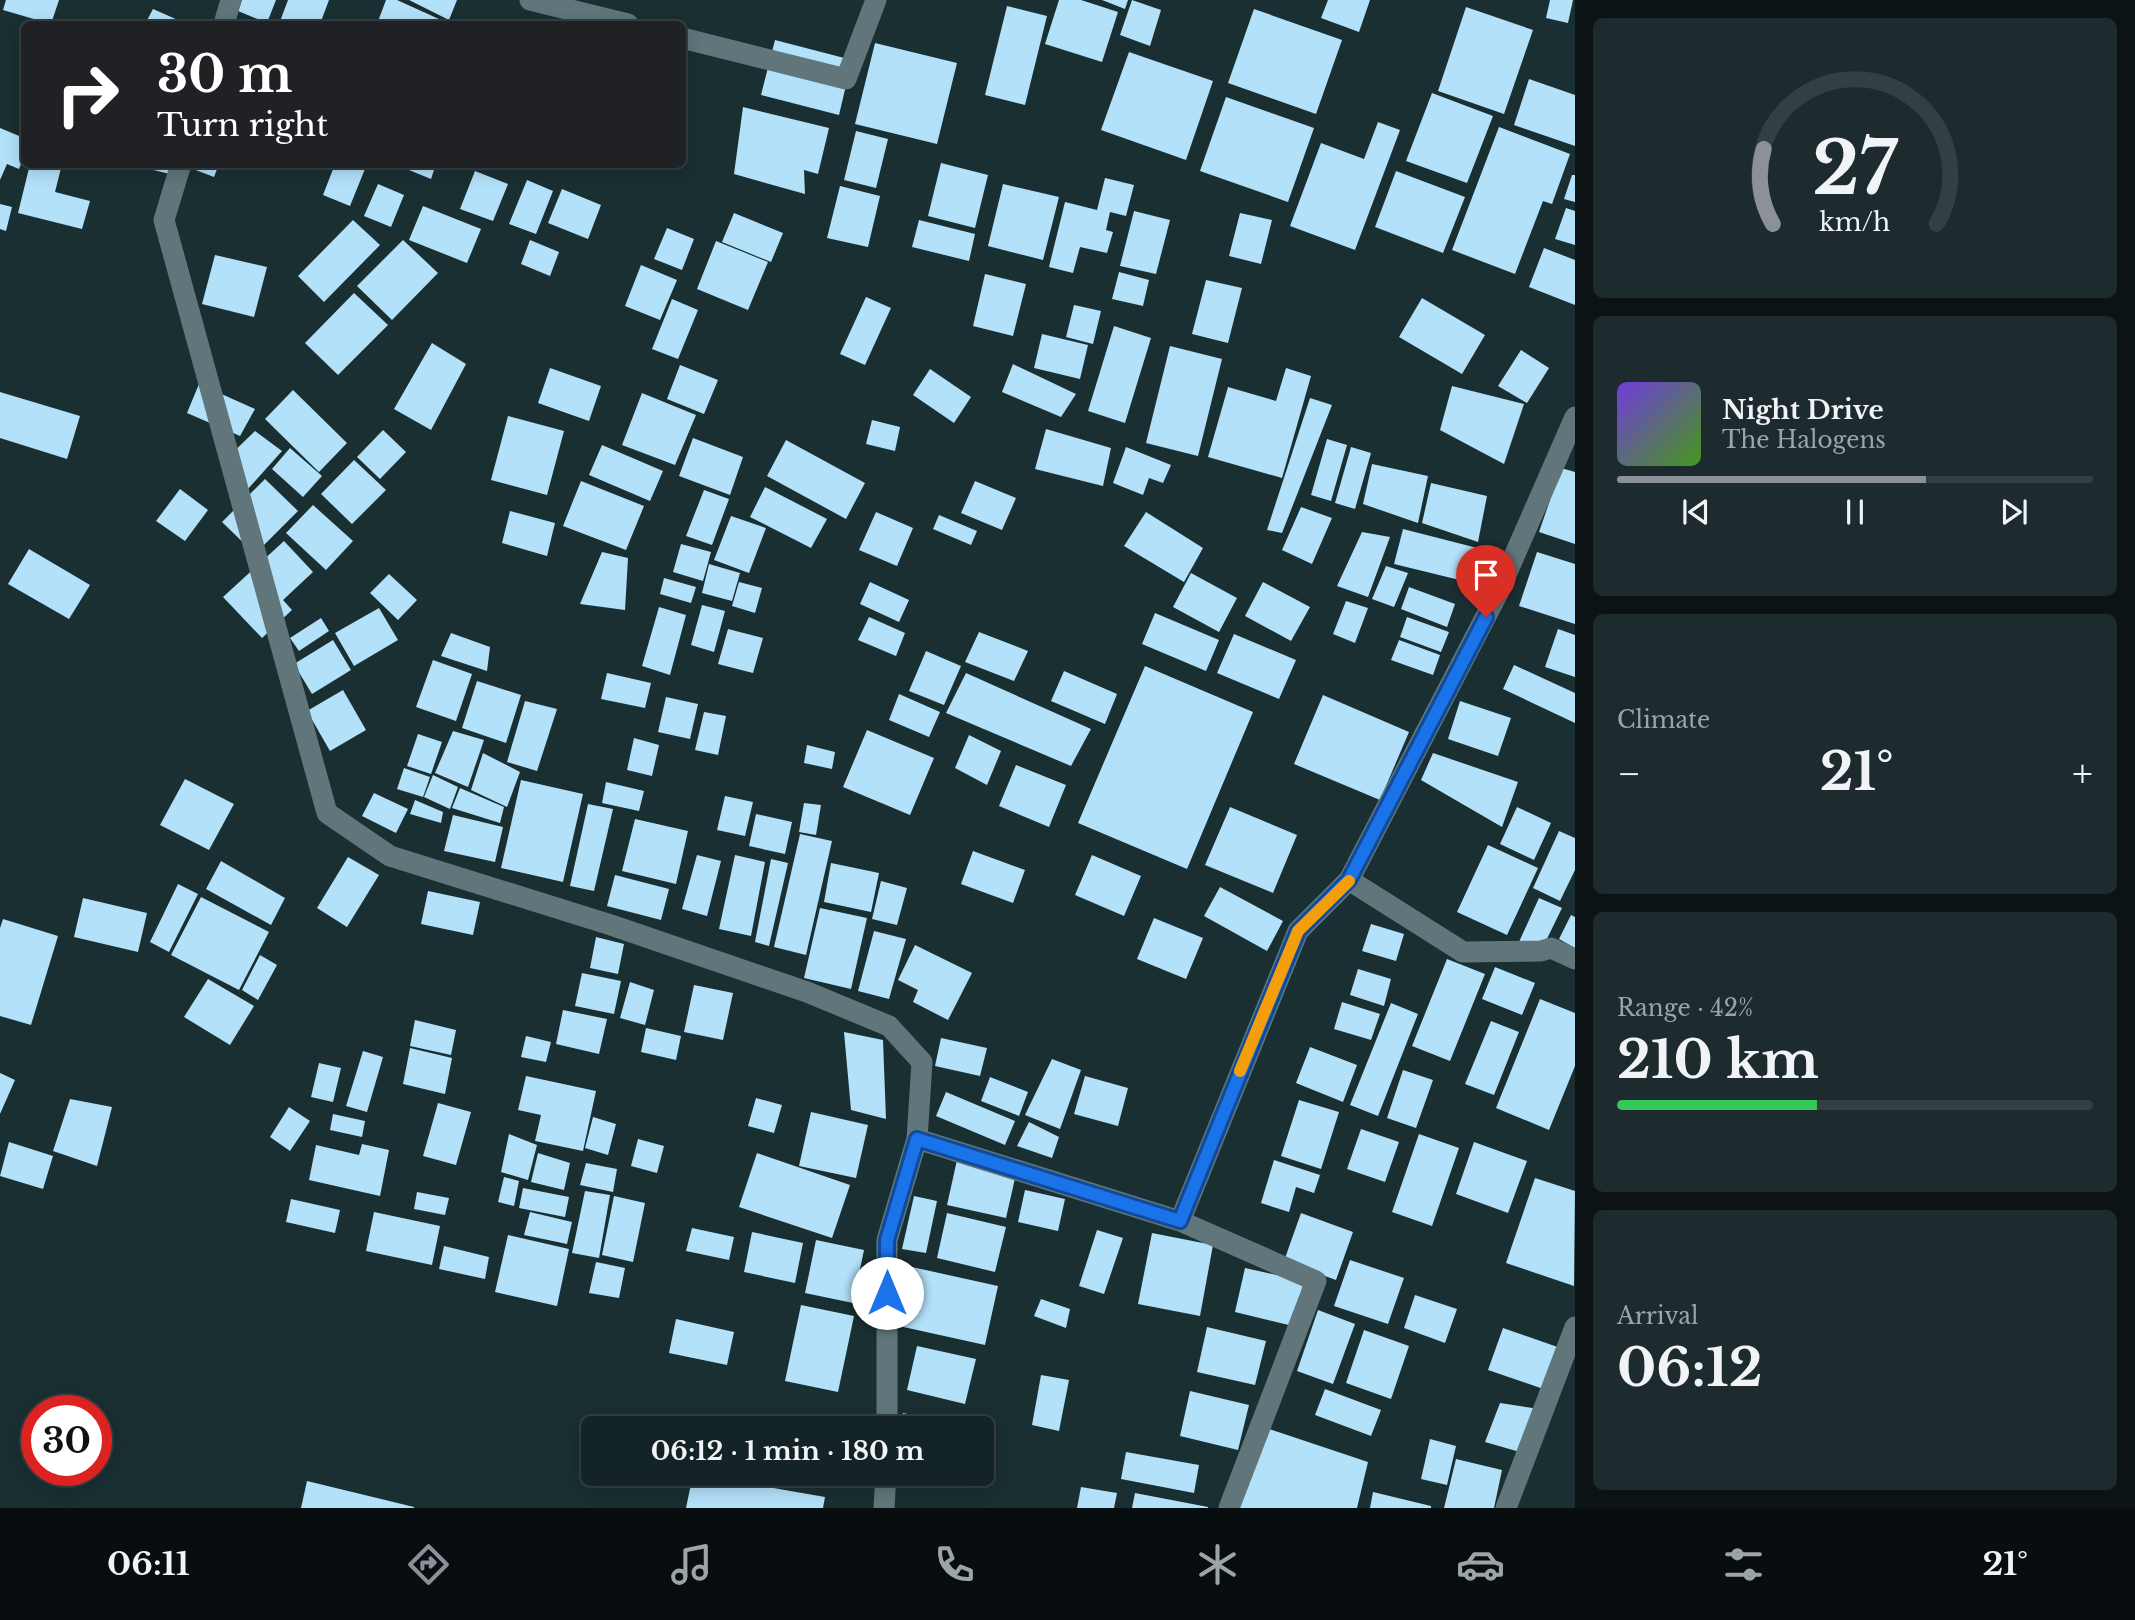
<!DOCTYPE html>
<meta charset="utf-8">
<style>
:root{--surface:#142326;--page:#1d2b2e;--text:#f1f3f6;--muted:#9da4a7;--line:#334043;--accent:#8c9099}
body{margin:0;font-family:"Libre Baskerville",serif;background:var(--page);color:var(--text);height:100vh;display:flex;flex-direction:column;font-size:26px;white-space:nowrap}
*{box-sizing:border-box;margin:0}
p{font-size:23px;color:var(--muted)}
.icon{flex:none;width:38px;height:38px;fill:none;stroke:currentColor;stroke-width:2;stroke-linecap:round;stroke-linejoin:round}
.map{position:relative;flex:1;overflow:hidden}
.sheet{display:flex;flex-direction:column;gap:18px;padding:18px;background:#0b1315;width:560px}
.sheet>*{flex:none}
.top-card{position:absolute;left:21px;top:21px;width:665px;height:147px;border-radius:10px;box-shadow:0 4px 18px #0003,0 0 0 2px var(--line);background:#202124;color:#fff;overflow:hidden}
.speed{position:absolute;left:21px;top:1395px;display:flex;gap:14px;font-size:35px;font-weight:700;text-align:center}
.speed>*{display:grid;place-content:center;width:91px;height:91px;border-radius:50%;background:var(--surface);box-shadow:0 4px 18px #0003,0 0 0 2px var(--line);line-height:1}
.speed .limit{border:10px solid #d22;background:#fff;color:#111}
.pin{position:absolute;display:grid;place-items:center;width:60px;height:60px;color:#fff;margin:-72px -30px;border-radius:50% 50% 50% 0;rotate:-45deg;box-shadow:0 0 7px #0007}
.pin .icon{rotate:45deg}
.me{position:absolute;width:77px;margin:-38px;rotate:0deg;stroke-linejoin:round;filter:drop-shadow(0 0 5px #0008)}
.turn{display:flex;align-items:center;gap:24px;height:147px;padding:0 21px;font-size:32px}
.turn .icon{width:91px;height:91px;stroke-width:2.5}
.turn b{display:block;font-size:49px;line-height:60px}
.big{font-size:52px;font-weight:700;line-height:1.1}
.sheet .tile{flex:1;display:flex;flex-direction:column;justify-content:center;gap:10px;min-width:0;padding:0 24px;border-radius:10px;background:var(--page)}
.sheet .dial{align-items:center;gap:0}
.dial svg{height:182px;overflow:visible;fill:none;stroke:var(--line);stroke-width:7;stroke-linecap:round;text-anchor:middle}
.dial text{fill:var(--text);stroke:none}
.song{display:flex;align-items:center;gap:21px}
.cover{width:84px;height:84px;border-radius:10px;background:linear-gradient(135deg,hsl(260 70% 55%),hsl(100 70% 35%))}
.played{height:7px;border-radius:4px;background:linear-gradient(90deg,var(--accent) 65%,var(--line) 65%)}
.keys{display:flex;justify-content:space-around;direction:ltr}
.heat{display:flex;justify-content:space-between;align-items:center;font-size:38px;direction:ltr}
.charge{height:10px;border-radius:5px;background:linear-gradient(90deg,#34c759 42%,var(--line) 0)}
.trip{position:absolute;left:581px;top:1416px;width:413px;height:70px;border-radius:10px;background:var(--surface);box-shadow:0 4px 18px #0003,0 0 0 2px var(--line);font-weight:700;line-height:70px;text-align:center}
.menu{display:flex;height:112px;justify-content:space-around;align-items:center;background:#080e0f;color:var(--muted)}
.menu .icon{width:49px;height:49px}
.menu .on{color:var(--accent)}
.menu b{font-size:32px;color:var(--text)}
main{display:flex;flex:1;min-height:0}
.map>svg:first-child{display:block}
</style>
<main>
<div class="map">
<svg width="1575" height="1508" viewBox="0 0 1575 1508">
<rect width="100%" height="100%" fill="#1a2f32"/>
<path fill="#b3e1fa" d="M6 0H59L51 24 3 10Z
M242 0H276L267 23 238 11Z
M288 0H329L320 24H279Z
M386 0H397L450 24H377Z
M409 0H457L449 20Z
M1059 0H1081L1118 12 1102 62 1045 44Z
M1102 0H1128L1125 9Z
M1132 0 1161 10 1150 46 1120 35Z
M1328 0H1370L1359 32 1321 18Z
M1550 0H1573L1568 23 1546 18Z
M1007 6 1047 16 1025 105 985 95Z
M1466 7 1533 30 1504 114 1438 91Z
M153 9 178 20 175 24H145Z
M1254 9 1342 40 1316 114 1228 83Z
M775 40 852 60 839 115 761 95Z
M875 43 957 63 937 144 855 124Z
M1129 52 1213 81 1186 160 1101 130Z
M1529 79 1575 95V146L1514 125Z
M1432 93 1493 116 1467 183 1406 161Z
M1226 97 1314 128 1288 202 1200 171Z
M743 107 829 128 818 174 804 170 805 194 734 174Z
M1378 122 1400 130 1355 250 1290 226 1321 143 1364 159Z
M1499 127 1570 154 1552 204 1543 201 1515 274 1452 250Z
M0 128 24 138V156L19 169 7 164 0 180Z
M856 131 888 139 876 188 844 180Z
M941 163 988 175 975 228 928 216Z
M30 164H62L55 192 90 201 82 229 18 213Z
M141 164H177L174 175 141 167Z
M180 164H219L214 177Z
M335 164H367L350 206 323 195Z
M405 164H436L431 179 404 168Z
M475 171 508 184 493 221 460 209Z
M1396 171 1465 197 1443 253 1375 227Z
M1572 175H1575V202L1564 199Z
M1105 178 1134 185 1126 216 1110 212 1106 230 1113 232 1107 253 1080 247 1073 273 1049 267 1065 202 1097 210Z
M527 180 553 191 536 234 509 224Z
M378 184 404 195 391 227 364 216Z
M1003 184 1059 197 1043 260 988 246Z
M840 186 880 196 868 247 827 238Z
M562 189 601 205 588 239 548 223Z
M0 204 12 207 6 231 0 229Z
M423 206 481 229 467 263 409 240Z
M1566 208 1575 211V245L1555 239Z
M1134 211 1170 220 1156 274 1120 266Z
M734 213 783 233 771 262 722 242Z
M1240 213 1272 220 1261 264 1229 256Z
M353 220 380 245 324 302 298 276Z
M919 220 975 234 969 261 912 247Z
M667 228 694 239 682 270 654 259Z
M403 240 438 273 392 320 357 286Z
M530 240 559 252 550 276 521 264Z
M716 241 768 262 748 310 697 289Z
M1544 248 1575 260V305L1529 287Z
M215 255 267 267 254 317 202 304Z
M641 265 677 280 660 320 625 306Z
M1119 272 1149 280 1143 306 1112 299Z
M985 274 1026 284 1013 336 973 326Z
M1206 280 1242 288 1228 343 1192 334Z
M354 293 388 325 338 375 305 343Z
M866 297 891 308 865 365 840 354Z
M1422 298 1485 335 1462 374 1399 337Z
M672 299 698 310 678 359 652 349Z
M1074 305 1101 311 1093 344 1066 337Z
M1114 326 1151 338 1125 423 1088 411Z
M1042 334 1088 345 1080 379 1034 368Z
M432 343 466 364 431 430 394 409Z
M1170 346 1222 359 1198 456 1146 443Z
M1521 350 1549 368 1527 403 1498 386Z
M1013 364 1076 394 1061 417 1002 392Z
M680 365 718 380 704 414 667 399Z
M550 368 601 386 589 421 538 403Z
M1286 368 1311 376 1282 478 1208 457 1228 387 1276 401Z
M930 369 971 397 954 423 913 395Z
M199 384 255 409 240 436 187 413Z
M1452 386 1524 404 1504 464 1440 430Z
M293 390 347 443 319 472 265 419Z
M0 392 80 416 67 459 0 438Z
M642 393 696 415 675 465 622 445Z
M1310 398 1332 405 1282 533 1267 530Z
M508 416 564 431 547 495 491 480Z
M872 420 900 427 895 451 866 444Z
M1046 429 1111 448 1103 486 1035 469Z
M383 430 406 452 380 479 357 457Z
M255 431 282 451 247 490 221 464Z
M693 438 743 457 730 495 679 476Z
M1327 439 1347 445 1331 501 1311 495Z
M786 440 865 483 846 519 767 476Z
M602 445 663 471 650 501 589 475Z
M1126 447 1171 465 1163 483 1149 478 1143 495 1113 483Z
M1351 447 1371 453 1355 509 1335 503Z
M290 448 322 476 303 497 272 469Z
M354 460 386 490 352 524 321 494Z
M1372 464 1428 476 1418 523 1363 504Z
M1561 468 1575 472V544L1539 532Z
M265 479 298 511 255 554 222 522Z
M581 481 644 506 626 550 563 526Z
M975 481 1016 498 1002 530 961 513Z
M1431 483 1487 496 1478 542 1422 523Z
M765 487 827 519 811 548 750 517Z
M180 489 208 510 185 541 156 521Z
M704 490 729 499 712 545 686 536Z
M313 505 353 541 326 570 286 533Z
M1301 507 1332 518 1312 564 1282 550Z
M510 511 555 523 547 556 502 543Z
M876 512 913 528 897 566 859 550Z
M1146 512 1203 548 1184 582 1124 546Z
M939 515 977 531 971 545 933 529Z
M731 516 766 528 749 573 714 560Z
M1403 529 1489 551 1480 585 1394 564Z
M1362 532 1390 537 1368 597 1337 586Z
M284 541 313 572 283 600 292 610 262 638 223 597Z
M681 544 711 552 703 581 673 572Z
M29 549 90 585 69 619 8 584Z
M602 552 628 558 625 610 580 604Z
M1537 552 1575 564V624L1519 606Z
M709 564 740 573 732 601 702 593Z
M1386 566 1408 573 1394 607 1372 599Z
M1191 573 1237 598 1219 632 1173 607Z
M389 574 417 600 398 620 370 593Z
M664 578 696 587 691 603 660 594Z
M739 582 762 588 755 613 732 606Z
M870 582 909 600 899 622 860 604Z
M1263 582 1310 607 1291 641 1245 616Z
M1409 587 1455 604 1447 627 1401 609Z
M1346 601 1368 608 1355 643 1333 634Z
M702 605 725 611 714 652 691 645Z
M659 607 686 615 670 675 642 666Z
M379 608 398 640 354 666 335 633Z
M1155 613 1219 640 1206 671 1142 644Z
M869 617 905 633 896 656 858 640Z
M1407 617 1449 632 1441 652 1400 637Z
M321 618 329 631 299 651 290 638Z
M728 629 763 638 753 673 718 664Z
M1558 629 1575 635V677L1545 667Z
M979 632 1028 651 1014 681 965 662Z
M451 633 490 647 487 671 441 656Z
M1234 634 1296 660 1279 699 1217 673Z
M333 640 351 670 312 694 294 664Z
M1399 640 1440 655 1433 675 1391 660Z
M926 651 961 666 944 705 909 691Z
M433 660 472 674 456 721 416 707Z
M1514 665 1575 693V723L1503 689Z
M1145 666 1253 712 1187 869 1078 823Z
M1064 671 1117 694 1105 724 1051 701Z
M607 673 651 683 645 708 601 699Z
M966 673 1091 729 1071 766 946 713Z
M477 681 521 695 506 743 462 728Z
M343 690 366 730 330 751 307 711Z
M899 694 940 712 929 737 889 720Z
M1323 695 1409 732 1380 800 1294 764Z
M666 697 698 704 690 739 658 732Z
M525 701 557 709 537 771 507 762Z
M1460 701 1511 718 1498 756 1448 739Z
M704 712 726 716 718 755 695 750Z
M867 730 934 758 910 815 843 787Z
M453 731 484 740 468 787 435 773Z
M418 734 442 742 431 774 407 766Z
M969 735 1001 751 987 785 955 768Z
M634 738 659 745 652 776 627 770Z
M807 745 835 752 832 769 804 763Z
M483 753 520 772 507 807 471 790Z
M1433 753 1518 782 1502 827 1421 780Z
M1016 765 1066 785 1049 827 999 806Z
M404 768 430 777 423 797 397 789Z
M433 775 458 787 450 809 424 797Z
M185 779 234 804 209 850 160 825Z
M521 780 583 794 563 882 501 868Z
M606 782 644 791 639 811 602 803Z
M460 788 504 807 500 823 452 808Z
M374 793 408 809 396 833 362 816Z
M725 796 753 802 745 836 717 830Z
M415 800 443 812 441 823 410 814Z
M804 803 821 805 816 835 799 832Z
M588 804 613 809 594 891 570 886Z
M1230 807 1297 835 1273 893 1205 865Z
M1517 807 1551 823 1534 860 1500 844Z
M756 814 792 822 785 854 749 846Z
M453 815 503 827 495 862 444 851Z
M635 819 688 831 676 884 622 871Z
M1559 831 1575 838V870L1560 901 1533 888Z
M800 834 832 841 806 955 774 947Z
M1488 845 1538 868 1507 935 1457 912Z
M973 851 1025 870 1013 903 961 884Z
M697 855 721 861 707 916 682 909Z
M735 855 765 862 751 936 719 929Z
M1092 855 1141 876 1124 916 1075 895Z
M348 857 379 875 347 927 317 908Z
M771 859 788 863 769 946 755 942Z
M221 861 285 898 271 925 206 889Z
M831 863 879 873 871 912 824 902Z
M615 875 669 889 661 920 607 906Z
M881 881 907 888 897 925 872 919Z
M178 884 198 894 169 952 150 942Z
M1220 887 1283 921 1267 951 1204 916Z
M428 891 480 902 473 935 421 924Z
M201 897 269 932 239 990 171 955Z
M83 898 147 913 138 952 74 937Z
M1539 898 1562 908 1541 951 1519 942Z
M820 908 867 918 851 989 804 978Z
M1571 915 1575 917V948L1559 939Z
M1154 918 1203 938 1186 979 1137 959Z
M3 919 58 936 31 1025 0 1016V928Z
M1371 924 1404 934 1396 961 1362 951Z
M874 931 906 939 889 999 858 991Z
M596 937 624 944 618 974 590 968Z
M915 945 972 973 948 1020 913 1002 918 990 898 980Z
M260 955 277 965 258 1000 242 990Z
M1447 959 1485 974 1450 1061 1412 1046Z
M1495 967 1535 983 1522 1015 1482 999Z
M1358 969 1391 979 1384 1006 1350 995Z
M582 973 621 981 614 1014 575 1006Z
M208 979 254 1006 230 1045 184 1017Z
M630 982 654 990 645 1025 620 1018Z
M694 985 733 993 723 1040 684 1032Z
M1540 999 1575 1013V1066L1549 1130 1496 1108Z
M1342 1002 1380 1014 1371 1040 1334 1029Z
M1391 1003 1418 1014 1378 1116 1350 1105Z
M563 1010 607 1019 599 1054 556 1044Z
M415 1020 456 1030 451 1055 410 1046Z
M1491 1021 1519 1032 1494 1095 1465 1084Z
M646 1028 681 1036 676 1060 641 1052Z
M844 1032 883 1040 886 1119 851 1110Z
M526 1036 551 1042 546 1062 521 1057Z
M941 1038 987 1048 980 1076 935 1066Z
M1310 1047 1357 1065 1343 1102 1296 1083Z
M410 1048 452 1058 445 1094 403 1084Z
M363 1051 383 1057 367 1112 346 1106Z
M1052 1059 1081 1070 1060 1129 1025 1115Z
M319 1063 341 1068 333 1102 311 1097Z
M1403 1070 1433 1080 1416 1128 1387 1118Z
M0 1073 15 1080 0 1114Z
M526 1076 596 1091 583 1151 535 1141 541 1115 518 1110Z
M1085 1076 1128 1088 1118 1126 1074 1114Z
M990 1077 1028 1092 1019 1116 981 1101Z
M946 1092 1015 1121 1005 1145 936 1116Z
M756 1098 782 1105 774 1133 748 1126Z
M70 1099 112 1107 97 1166 53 1151Z
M1299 1100 1339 1112 1321 1169 1281 1156Z
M438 1103 471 1112 456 1165 423 1156Z
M289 1107 310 1121 290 1151 270 1137Z
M811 1112 868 1125 856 1178 799 1166Z
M333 1114 365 1121 362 1137 330 1130Z
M593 1117 616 1124 608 1155 585 1148Z
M1029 1122 1059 1137 1052 1158 1017 1146Z
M1361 1129 1399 1142 1385 1182 1347 1169Z
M509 1134 537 1145 528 1180 501 1172Z
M1419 1134 1459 1148 1432 1226 1392 1212Z
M638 1139 664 1146 657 1173 631 1166Z
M9 1142 53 1156 43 1189 0 1176Z
M1474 1142 1527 1161 1508 1213 1456 1194Z
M362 1144 389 1150 380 1196 309 1180 316 1145 359 1155Z
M538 1153 570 1163 564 1190 531 1182Z
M757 1153 850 1185 832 1238 739 1207Z
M957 1160 1016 1174 1006 1218 947 1205Z
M1274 1160 1320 1175 1314 1193 1296 1187 1289 1212 1261 1203Z
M586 1163 617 1169 613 1192 580 1185Z
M504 1177 519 1181 514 1206 498 1202Z
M1535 1178 1575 1191 1574 1286 1506 1263Z
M523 1188 569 1197 565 1217 519 1208Z
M1025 1190 1065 1199 1058 1231 1018 1222Z
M585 1191 610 1195 599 1258 572 1253Z
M417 1192 449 1198 445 1215 414 1209Z
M614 1196 645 1203 633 1262 602 1255Z
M914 1196 937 1201 926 1253 902 1249Z
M291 1199 340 1210 335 1233 286 1222Z
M374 1212 440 1226 432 1265 366 1251Z
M530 1212 572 1222 567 1244 524 1235Z
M947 1213 1006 1227 995 1272 937 1258Z
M1301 1213 1353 1232 1336 1280 1284 1261Z
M692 1228 734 1237 729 1260 686 1251Z
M1097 1230 1123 1238 1104 1294 1079 1286Z
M752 1232 803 1243 795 1283 744 1272Z
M1152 1233 1213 1245 1200 1316 1138 1304Z
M508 1235 569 1249 557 1306 495 1292Z
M816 1240 864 1250 853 1303 805 1293Z
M444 1246 489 1257 485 1279 439 1269Z
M1350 1260 1404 1278 1388 1324 1334 1306Z
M596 1262 625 1268 619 1298 589 1293Z
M912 1267 998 1286 985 1345 899 1326Z
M1245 1268 1304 1281 1293 1326 1235 1312Z
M1415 1295 1457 1309 1445 1343 1404 1328Z
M1041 1299 1070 1309 1066 1328 1034 1316Z
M801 1305 854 1316 838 1392 785 1381Z
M1318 1310 1355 1324 1333 1384 1297 1371Z
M676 1319 734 1332 727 1365 669 1353Z
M1207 1327 1266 1341 1255 1385 1197 1372Z
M1503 1328 1569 1351 1555 1393 1488 1370Z
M1364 1330 1409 1346 1391 1399 1346 1383Z
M917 1346 976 1359 965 1404 907 1390Z
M1041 1375 1069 1380 1059 1431 1032 1425Z
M1325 1389 1381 1410 1371 1436 1315 1415Z
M1190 1391 1249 1405 1238 1450 1180 1436Z
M1500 1403 1539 1409 1527 1454 1485 1442Z
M903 1413 965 1427V1428H899Z
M1269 1429 1368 1462 1357 1508H1239Z
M1430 1439 1456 1446 1447 1485 1421 1479Z
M1126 1452 1199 1465 1194 1493 1121 1479Z
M1456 1459 1502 1470 1494 1508H1444Z
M693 1474 825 1497 823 1508H686Z
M307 1481 414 1507V1508H301Z
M1081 1487 1117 1493 1114 1508H1077Z
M1373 1492 1431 1506V1508H1370Z
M1135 1493 1208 1507V1508H1132Z"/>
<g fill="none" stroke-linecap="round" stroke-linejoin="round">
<path stroke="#60767a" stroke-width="21" d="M530 0 628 24
M224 24 231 0
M682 38 846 79 876 0
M181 164 164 220 327 813 390 856 611 925 807 992 889 1026 922 1062 917 1139 1180 1221 1298 931 1349 880
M1575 417 1498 593 1349 880 1463 952 1541 951 1551 948 1575 959
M1180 1221 1316 1281 1229 1508
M887 1428V1240L917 1139
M884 1508 886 1474
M1506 1508 1575 1327"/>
</g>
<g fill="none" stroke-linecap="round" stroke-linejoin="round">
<defs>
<path id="route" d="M887 1293V1240L917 1139 1180 1221 1298 931 1349 880 1486 617"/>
</defs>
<use href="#route" stroke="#114b97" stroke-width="18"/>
<use href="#route" stroke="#1a73e8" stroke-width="12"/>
<path stroke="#f59e0b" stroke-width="12" d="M1240 1071 1298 931 1349 881"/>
</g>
</svg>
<div class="speed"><div class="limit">30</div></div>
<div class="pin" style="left:1486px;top:617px;background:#d93025"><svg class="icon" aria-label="arrive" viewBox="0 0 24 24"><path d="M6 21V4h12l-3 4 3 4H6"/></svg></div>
<svg class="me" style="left:887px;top:1293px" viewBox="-20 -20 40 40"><circle r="19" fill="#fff"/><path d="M0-13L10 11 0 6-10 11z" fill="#1a73e8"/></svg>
<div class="trip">06:12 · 1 min · 180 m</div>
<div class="top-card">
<div class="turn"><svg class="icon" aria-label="right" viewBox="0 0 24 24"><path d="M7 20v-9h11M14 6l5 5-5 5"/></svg><div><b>30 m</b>Turn right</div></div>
</div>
</div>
<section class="sheet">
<div class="tile dial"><svg viewBox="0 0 100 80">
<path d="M14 69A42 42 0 1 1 86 69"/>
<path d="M14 69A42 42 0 0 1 10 36" stroke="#8c9099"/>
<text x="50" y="56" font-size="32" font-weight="700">27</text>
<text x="50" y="72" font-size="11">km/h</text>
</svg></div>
<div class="tile">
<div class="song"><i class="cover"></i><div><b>Night Drive</b><p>The Halogens</p></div></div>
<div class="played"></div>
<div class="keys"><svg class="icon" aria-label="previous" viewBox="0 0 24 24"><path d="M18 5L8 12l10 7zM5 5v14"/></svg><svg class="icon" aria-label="pause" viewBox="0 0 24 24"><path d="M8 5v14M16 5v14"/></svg><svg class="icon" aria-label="next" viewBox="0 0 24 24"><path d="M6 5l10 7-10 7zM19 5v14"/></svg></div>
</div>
<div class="tile"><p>Climate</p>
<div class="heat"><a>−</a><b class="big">21°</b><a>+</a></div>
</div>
<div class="tile"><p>Range · 42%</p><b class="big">210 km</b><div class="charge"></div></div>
<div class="tile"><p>Arrival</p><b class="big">06:12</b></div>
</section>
</main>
<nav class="menu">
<b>06:11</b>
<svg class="icon on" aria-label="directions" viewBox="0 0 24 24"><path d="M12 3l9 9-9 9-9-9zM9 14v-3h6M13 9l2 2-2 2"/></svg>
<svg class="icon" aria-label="music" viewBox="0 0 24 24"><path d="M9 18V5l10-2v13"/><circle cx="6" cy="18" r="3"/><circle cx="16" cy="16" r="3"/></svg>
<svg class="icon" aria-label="phone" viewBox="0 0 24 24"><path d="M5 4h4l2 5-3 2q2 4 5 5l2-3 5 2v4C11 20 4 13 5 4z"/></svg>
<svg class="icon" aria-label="climate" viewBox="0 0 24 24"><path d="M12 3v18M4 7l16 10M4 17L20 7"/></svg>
<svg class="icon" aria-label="car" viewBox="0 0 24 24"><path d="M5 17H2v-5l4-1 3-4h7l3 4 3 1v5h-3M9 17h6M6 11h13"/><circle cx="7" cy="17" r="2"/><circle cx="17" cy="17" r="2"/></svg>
<svg class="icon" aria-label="filters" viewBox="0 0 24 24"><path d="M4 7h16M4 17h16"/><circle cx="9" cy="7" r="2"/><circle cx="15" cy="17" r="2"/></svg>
<b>21°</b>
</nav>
